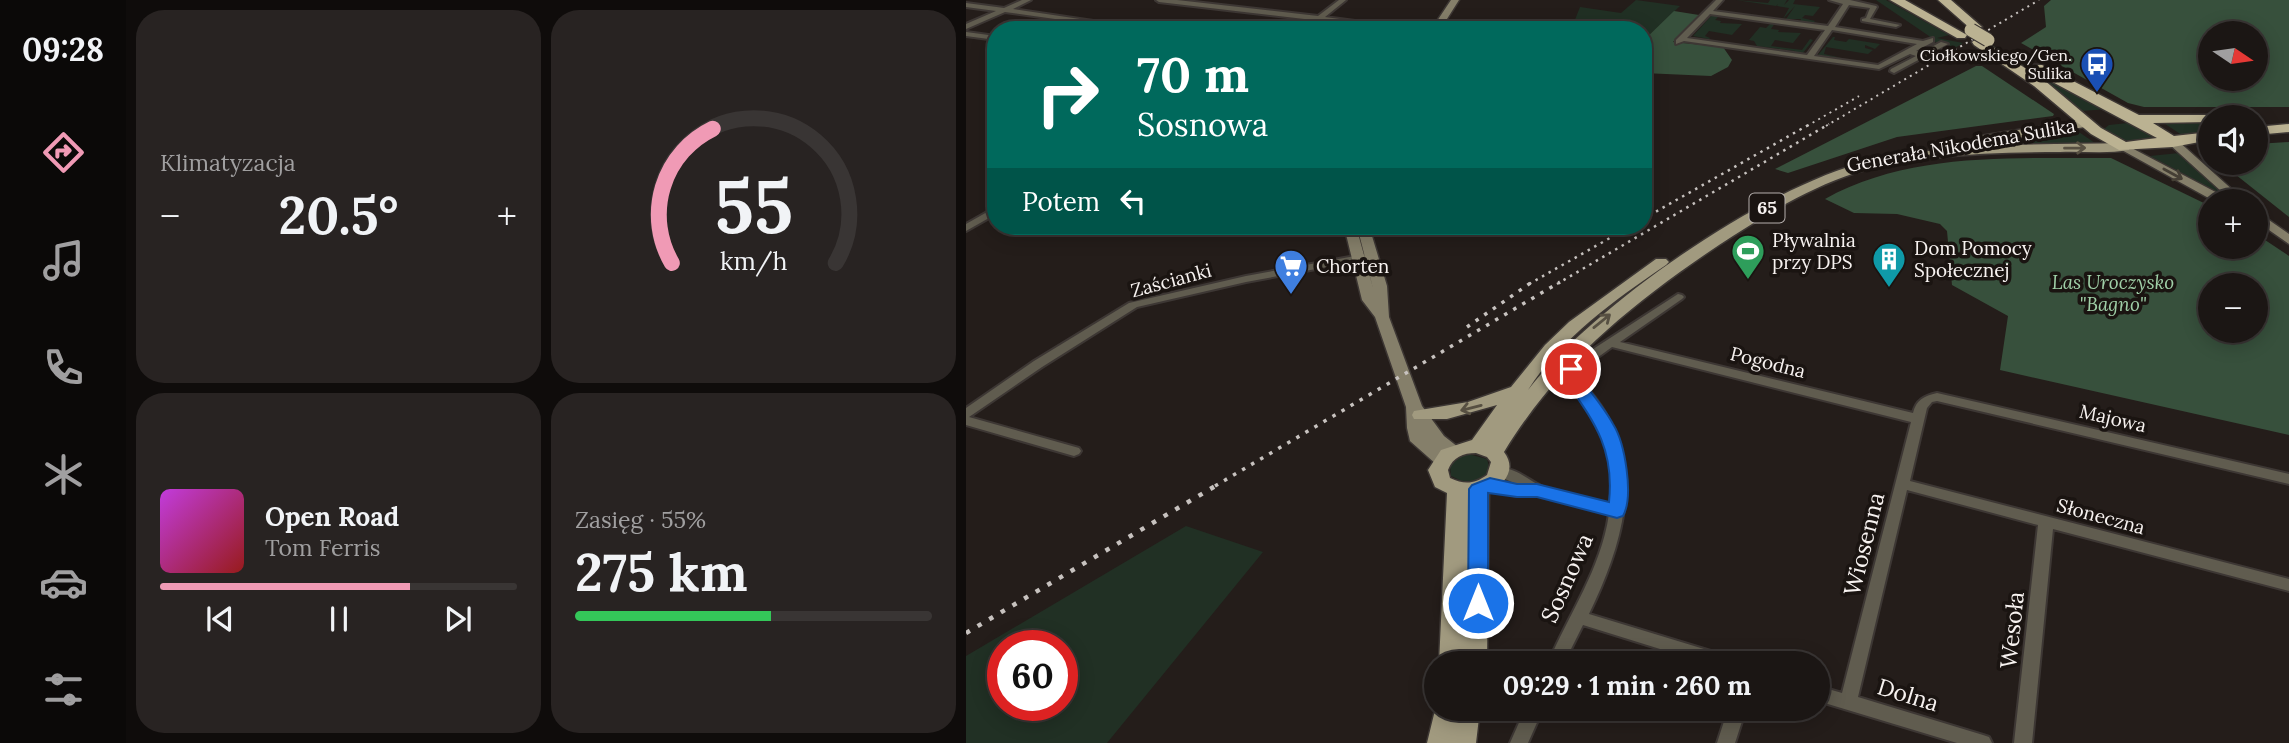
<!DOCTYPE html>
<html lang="pl">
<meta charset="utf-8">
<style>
:root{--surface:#1b1614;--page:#282322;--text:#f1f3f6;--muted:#a09fa0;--line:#393534;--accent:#f09ab5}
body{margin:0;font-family:Lora,serif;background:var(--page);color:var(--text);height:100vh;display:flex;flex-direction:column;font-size:26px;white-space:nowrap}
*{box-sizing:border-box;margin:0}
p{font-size:23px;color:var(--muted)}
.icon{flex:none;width:38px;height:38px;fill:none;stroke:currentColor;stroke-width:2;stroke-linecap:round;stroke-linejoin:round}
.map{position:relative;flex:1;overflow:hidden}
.side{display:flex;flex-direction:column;gap:10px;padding:10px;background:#0f0c0b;width:840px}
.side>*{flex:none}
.top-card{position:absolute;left:21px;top:21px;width:665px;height:214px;border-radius:28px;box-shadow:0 4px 18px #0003,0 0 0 2px var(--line);background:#00695c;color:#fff;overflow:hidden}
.needle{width:46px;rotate:103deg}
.fabs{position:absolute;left:1232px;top:21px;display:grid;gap:14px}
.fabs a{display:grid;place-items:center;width:70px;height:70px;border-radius:50%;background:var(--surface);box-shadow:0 4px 18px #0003,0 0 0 2px var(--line);font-size:35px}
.speed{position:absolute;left:21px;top:630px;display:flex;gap:14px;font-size:35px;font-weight:700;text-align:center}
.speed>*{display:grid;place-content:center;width:91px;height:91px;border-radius:50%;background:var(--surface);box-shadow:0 4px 18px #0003,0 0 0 2px var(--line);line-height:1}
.speed .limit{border:10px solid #d22;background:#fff;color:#111}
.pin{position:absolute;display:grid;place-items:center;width:60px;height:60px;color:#fff;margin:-30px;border:4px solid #fff;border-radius:50%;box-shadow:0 2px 7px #0007}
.me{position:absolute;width:77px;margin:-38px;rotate:0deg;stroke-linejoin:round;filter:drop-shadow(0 0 5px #0008)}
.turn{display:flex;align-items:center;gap:24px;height:147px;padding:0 35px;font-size:32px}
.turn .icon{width:91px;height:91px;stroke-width:2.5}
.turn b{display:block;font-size:49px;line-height:60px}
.then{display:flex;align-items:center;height:66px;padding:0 35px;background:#0003;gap:14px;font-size:26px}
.big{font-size:52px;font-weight:700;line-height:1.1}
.side .widget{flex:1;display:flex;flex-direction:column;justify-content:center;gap:10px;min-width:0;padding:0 24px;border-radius:28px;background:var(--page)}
.side .dial{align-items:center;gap:0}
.dial svg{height:182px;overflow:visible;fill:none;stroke:var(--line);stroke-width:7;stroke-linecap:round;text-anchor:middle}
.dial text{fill:var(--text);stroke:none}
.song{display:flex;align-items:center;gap:21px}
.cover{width:84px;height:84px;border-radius:10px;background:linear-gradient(135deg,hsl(290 70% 55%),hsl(0 70% 35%))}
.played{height:7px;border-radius:4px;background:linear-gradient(90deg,var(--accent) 70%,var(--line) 70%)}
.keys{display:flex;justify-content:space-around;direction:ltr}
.heat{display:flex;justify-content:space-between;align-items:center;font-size:38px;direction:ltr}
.charge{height:10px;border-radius:5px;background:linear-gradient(90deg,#34c759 55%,var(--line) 0)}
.side .tiles{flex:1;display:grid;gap:10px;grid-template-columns:repeat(2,1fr)}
.trip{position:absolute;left:458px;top:651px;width:406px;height:70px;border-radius:35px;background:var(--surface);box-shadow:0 4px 18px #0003,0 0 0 2px var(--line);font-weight:700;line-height:70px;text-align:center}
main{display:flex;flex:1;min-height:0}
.tab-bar{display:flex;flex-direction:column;width:126px;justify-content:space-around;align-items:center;background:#0b0908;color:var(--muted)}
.tab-bar .icon{width:49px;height:49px}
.tab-bar .active{color:var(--accent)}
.tab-bar b{font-size:32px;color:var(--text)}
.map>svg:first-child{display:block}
</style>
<main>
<nav class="tab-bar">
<b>09:28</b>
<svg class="icon active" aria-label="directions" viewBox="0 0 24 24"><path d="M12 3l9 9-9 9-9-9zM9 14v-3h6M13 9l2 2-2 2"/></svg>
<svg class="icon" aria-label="music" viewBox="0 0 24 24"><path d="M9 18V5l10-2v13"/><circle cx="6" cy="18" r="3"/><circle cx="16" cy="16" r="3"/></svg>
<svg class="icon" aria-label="phone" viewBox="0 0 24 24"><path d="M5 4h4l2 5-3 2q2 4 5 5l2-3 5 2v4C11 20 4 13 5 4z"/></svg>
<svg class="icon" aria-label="climate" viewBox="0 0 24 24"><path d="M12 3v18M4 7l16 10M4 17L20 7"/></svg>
<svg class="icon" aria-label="car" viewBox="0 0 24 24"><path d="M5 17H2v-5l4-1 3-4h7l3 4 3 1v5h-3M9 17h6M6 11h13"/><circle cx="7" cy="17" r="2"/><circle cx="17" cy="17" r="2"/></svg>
<svg class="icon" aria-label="filters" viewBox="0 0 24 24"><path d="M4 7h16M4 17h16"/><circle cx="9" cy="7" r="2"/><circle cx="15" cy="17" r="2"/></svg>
</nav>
<section class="side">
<div class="tiles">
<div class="widget"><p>Klimatyzacja</p>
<div class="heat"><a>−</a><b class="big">20.5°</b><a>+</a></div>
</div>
<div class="widget dial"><svg viewBox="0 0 100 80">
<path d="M14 69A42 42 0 1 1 86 69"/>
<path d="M14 69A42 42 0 0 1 32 10" stroke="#f09ab5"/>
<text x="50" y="56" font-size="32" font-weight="700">55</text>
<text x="50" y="72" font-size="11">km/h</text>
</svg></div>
<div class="widget">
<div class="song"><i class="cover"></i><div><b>Open Road</b><p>Tom Ferris</p></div></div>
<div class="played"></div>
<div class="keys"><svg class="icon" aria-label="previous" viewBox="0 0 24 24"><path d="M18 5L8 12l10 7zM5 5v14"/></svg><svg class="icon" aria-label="pause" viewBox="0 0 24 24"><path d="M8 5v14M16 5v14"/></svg><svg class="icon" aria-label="next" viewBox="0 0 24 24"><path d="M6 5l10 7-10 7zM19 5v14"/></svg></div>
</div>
<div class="widget"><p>Zasięg · 55%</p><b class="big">275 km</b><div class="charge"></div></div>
</div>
</section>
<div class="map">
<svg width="1323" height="743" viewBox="0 0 1323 743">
<rect width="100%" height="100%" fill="#241d1a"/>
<path fill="#213024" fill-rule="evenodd" d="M670 0 714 6 677 41V30H605L614 7 655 13Z
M770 0 802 3 804 0H821L818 5 823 0H829L827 4 854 7 847 16 839 15 836 18 849 21 847 23 834 22 835 19H820L829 6 817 19 823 8 811 6 812 4 810 6Z
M910 0H920L983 35 971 38 997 43 989 48 966 41 963 36Z
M746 15H754L749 20 755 21 754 23 776 24 766 35 743 31 739 36 744 38 743 39 727 36Z
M805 23H809L805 29 813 30 812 32 835 33 827 43 809 40 805 46 836 50 844 39 847 40 837 53 841 54H828L829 51 791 46 788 41 783 40 794 27 800 28Z
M867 37H869L868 40 880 42 883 39 914 44 909 49 899 45V48L907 50 902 54 860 47 858 54 876 58 852 55Z
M1022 43 1143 109 1115 111 1088 88 1020 44Z
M1196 122H1244V133L1219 137Z
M1162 123 1169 124 1188 137C1171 144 1151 143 1138 129L1143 125Z
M1107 128 1129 143 1043 144 956 151Z
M1213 153 1268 201 1184 156Z
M502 454 521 459 524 470 514 481 500 483 485 476 484 465 494 457Z
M220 526 297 552 141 743H0V656ZM37 646H96V705H37Z"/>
<path fill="#37503c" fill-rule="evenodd" d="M1085 0H1323V107H1178L1162 103 1055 43 1080 27 1078 6ZM1290 33V79H1244V33Z
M708 11 733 15 707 42 757 47 766 60 762 67 745 76 677 73V41Z
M1010 66H1016L1088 114 1087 116 931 137 822 173 809 169Z
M1323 142V217L1255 163H1290V144Z
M1145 158 1244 206V247H1290V234L1323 256V435L1034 370 1042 316 986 285 981 231 974 224 931 214 888 213 859 199C946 151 1049 159 1145 158ZM1290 285V331H1244V285Z"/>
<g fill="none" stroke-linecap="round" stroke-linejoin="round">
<defs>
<path id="street" d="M56 0H65L47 9 188 30H167L39 12 0 29V24L30 11 0 7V3L38 8Z
M190 0H211L352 16 373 0H380L359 17 456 30H432L354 21 343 30H335L347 20 193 2Z
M750 0H757L747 11 862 26 877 4 863 0H884L910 6 911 7 904 19 934 25 930 27 896 21V19L900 18 904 8 883 5 869 27 957 41 967 38V42L950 51 956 52 975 42 982 44 928 73 924 71 925 69 950 56 944 54 913 69 718 41 710 44V40ZM744 14 859 30 841 55 721 38ZM866 30 951 44 912 65 848 56Z
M0 32 30 36V40L0 36Z
M30 207V214L0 231V224Z
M400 254 405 257 404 259 280 282 171 307 76 367 3 417 113 448 115 451 113 454 108 456 0 425V408L68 361 163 303 280 276Z
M712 294 716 295 718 297 716 299 654 342 947 413C950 400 958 396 971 393L1323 474V484L971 401 966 402 961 408 944 481 1323 579V591L1087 529 1066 743H1048L1072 525 941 490 892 697 1017 735 1023 737 1026 743H991L852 701V686L876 693 945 422 646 347 609 374C622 389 636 404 644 422 676 485 652 554 623 614L761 656 767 658 769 663H739L617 625 598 663H582C603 614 635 569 643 514L571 495 551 496 519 489 517 485 519 481 524 480 555 486 530 475 528 472 530 469C547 465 562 480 575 486 592 494 625 499 644 504 648 472 643 436 624 409 616 397 605 386 597 374L601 366Z
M559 709H577L562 743H544Z
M762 709H780L769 743H751Z"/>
<path id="secondary" d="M485 0H493L474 30H465Z
M1207 139 1211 140 1279 201H1266L1203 144 1201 142Z
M1158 144 1261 198 1263 201H1248L1154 149 1152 147Z
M1290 211 1323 234V244L1290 221Z
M378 226H390L407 288 391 226H403L421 286 423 317 456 406 478 436 497 451 494 455 488 457 480 454 485 460 482 464H470L444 441 441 428 440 407 409 317 396 300Z"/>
<path id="primary" d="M1121 119 1127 123 1125 126 1014 144 1008 140 1014 136Z
M1158 143 1164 147 1163 150C1141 154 1116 151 1094 152 1051 152 1009 153 967 158 941 161 914 165 889 173 840 189 796 217 753 245 668 302 592 363 538 452 551 469 539 484 523 493L521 663H497L501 498 497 663H473L481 493 469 487 462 470 475 450 506 440 531 405 481 419H448L446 415 448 411 502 402 545 387 579 345 603 322 690 259H700L703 262 700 265C649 300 596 337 562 390 628 305 799 186 903 161 987 142 1073 145 1158 143ZM510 453 521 457 525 462 521 475C508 484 499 485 484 478L482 470C487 457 497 453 510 453Z
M471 702V709H514L510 743H461Z"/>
<path id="highway" d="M924 0H939L1001 35 999 38H991Z
M972 0H985L1016 27 1006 30Z
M1012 38 1078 80 1135 128 1160 142 1191 138 1066 71V65H1076L1173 115H1249L1251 117H1244V122L1187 123 1208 136 1244 132V140L1207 147 1153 150 1125 134 1068 86 1008 45 1006 42Z
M1323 124V132L1290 135V127Z"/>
</defs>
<use href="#street" stroke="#3d3734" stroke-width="4"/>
<use href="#secondary" stroke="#3d3734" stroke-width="3"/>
<use href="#primary" stroke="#3d3734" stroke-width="3"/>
<use href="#highway" stroke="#3d3734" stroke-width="3"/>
<use href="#street" fill="#605c4f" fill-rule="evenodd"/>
<use href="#secondary" fill="#857f6a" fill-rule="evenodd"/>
<use href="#primary" fill="#a19a7f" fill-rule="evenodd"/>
<use href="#highway" fill="#bbb292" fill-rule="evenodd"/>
<path stroke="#c7c2bf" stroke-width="2" stroke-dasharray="2 4.5" stroke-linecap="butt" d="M841 126 893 96
M860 126 1073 0"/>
<path stroke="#c7c2bf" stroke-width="2.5" stroke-dasharray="2.5 5" stroke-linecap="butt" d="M677 219 844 124
M563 284 665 226
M591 284 863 124"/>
<path stroke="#c7c2bf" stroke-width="3.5" stroke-dasharray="3.5 7" stroke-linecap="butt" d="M501 327 566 282
M249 486 594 282"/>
<path stroke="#c7c2bf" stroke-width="4.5" stroke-dasharray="4.5 9" stroke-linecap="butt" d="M0 633 251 485"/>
<defs>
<path id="highway-bridge" d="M1005 30 1022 40"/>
</defs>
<use href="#highway-bridge" stroke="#3d3734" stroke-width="15" stroke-linecap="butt"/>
<use href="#highway-bridge" stroke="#bbb292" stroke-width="13"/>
</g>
<defs><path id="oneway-shaft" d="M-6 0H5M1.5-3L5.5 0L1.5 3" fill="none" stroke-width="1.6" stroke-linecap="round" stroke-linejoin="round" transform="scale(1.75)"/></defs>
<g stroke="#575042">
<use href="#oneway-shaft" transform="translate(1109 148) rotate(-1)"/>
<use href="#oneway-shaft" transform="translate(636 321) rotate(-39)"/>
<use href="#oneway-shaft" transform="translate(505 408) rotate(166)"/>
</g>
<use stroke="#453f35" href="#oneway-shaft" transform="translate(1207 174) rotate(29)"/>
<path fill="#1a73e8" stroke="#114b97" stroke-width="2" d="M605 364 610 365 611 374C623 390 637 406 647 424 659 443 668 496 657 516L651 518 571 497H551L522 493V603L519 609 512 611 504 609 502 603 503 489 506 485 524 478 551 484H571L643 502C649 445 625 418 595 374L599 365Z"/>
<defs>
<symbol id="bus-pin" viewBox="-11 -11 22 30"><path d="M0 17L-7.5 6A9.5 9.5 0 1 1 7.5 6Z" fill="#1a4fb4" stroke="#1a1411"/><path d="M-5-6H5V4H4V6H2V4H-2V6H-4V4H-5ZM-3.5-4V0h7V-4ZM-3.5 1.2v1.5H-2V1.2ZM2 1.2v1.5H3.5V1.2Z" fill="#fff"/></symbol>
<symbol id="stadium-pin" viewBox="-11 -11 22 30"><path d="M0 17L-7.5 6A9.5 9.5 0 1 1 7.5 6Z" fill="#2e9e5b" stroke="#1a1411"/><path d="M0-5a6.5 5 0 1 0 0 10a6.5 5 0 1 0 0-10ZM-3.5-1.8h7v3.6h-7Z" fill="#fff"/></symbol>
<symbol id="building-pin" viewBox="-11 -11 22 30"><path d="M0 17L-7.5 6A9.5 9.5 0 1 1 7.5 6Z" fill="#0f9aa8" stroke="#1a1411"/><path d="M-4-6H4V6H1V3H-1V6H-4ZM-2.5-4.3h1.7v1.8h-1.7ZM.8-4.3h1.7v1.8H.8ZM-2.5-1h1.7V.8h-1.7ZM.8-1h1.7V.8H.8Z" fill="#fff"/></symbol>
<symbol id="supermarket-pin" viewBox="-11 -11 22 30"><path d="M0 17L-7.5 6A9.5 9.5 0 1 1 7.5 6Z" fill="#3f7fe0" stroke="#1a1411"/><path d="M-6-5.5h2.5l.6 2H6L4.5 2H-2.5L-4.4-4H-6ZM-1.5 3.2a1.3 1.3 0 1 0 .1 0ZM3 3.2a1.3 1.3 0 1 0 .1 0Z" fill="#fff"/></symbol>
</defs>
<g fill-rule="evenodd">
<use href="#bus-pin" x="1112" y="45" width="38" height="52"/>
<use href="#stadium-pin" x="763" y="232" width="38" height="52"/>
<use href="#building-pin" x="904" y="240" width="38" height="52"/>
<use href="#supermarket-pin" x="306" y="247" width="38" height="52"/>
</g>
<g text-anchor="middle" stroke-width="7" stroke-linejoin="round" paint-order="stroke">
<g font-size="16" fill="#f7f2f0" stroke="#1a1411" text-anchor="end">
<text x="1106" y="61">Ciołkowskiego/Gen.<tspan x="1106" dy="18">Sulika</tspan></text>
</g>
<rect fill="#1a1411" stroke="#b5afad" stroke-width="2" x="783.5" y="193.5" width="35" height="29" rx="5"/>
<g font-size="18" font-weight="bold" fill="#f7f2f0">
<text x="801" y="214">65</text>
</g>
<g font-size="19" fill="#f7f2f0" stroke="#1a1411">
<text transform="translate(995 145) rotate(-10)" y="7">Generała Nikodema Sulika</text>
<text transform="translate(205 280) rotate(-15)" y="7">Zaścianki</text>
<text transform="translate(802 362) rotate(14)" y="7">Pogodna</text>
<text transform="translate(1147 418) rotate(13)" y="7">Majowa</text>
<text transform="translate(1135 516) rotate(15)" y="7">Słoneczna</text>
</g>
<g font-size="19" fill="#f7f2f0" stroke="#1a1411" text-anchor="start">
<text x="806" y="247">Pływalnia<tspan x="806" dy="22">przy DPS</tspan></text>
<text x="948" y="255">Dom Pomocy<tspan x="948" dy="22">Społecznej</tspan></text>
<text x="350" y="273">Chorten</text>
</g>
<g font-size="19" font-style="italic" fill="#9fcfa7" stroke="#1a1411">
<text x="1147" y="289">Las Uroczysko<tspan x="1147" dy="22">"Bagno"</tspan></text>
</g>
<g font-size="23" fill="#f7f2f0" stroke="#1a1411">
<text transform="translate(898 544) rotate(-76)" y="8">Wiosenna</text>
<text transform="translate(601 578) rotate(-66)" y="8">Sosnowa</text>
<text transform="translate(1046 630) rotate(-84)" y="8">Wesoła</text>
<text transform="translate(942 695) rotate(17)" y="8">Dolna</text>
</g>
</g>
</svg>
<div class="fabs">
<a><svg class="needle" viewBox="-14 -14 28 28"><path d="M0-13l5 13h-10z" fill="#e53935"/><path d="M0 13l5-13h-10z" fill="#a09fa0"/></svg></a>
<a><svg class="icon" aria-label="sound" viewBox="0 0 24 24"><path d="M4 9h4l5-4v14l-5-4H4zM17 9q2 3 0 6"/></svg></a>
<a>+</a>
<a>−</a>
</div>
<div class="speed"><div class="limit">60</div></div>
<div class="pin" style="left:605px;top:369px;background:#d93025"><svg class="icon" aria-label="arrive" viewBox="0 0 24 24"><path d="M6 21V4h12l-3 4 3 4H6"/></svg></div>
<svg class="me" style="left:512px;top:603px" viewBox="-20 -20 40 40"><circle r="17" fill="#1a73e8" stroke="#fff" stroke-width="3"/><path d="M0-11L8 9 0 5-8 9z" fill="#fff"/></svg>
<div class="trip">09:29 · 1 min · 260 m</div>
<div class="top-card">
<div class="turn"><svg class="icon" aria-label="right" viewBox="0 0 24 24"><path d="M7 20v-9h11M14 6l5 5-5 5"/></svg><div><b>70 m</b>Sosnowa</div></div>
<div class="then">Potem<svg class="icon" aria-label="left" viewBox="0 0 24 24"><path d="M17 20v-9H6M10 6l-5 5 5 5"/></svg></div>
</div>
</div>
</main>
